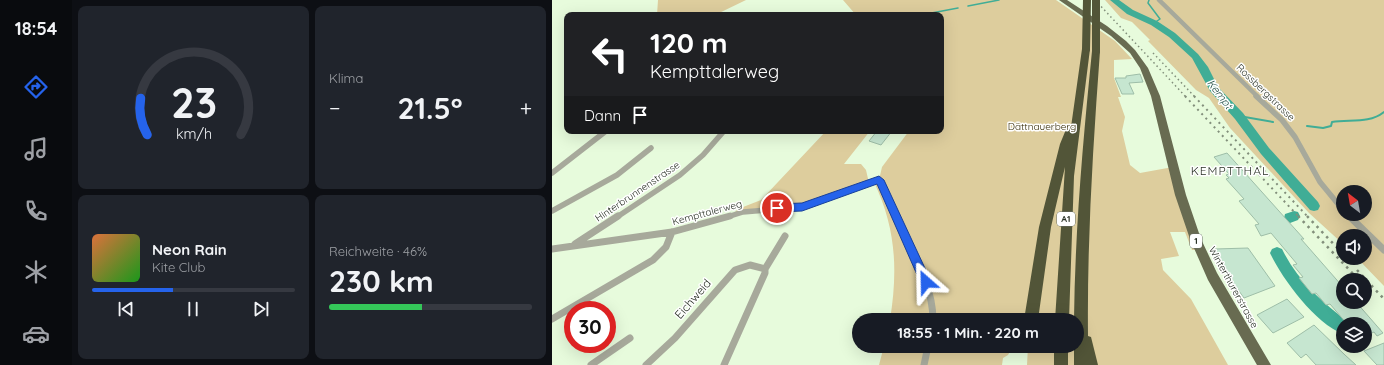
<!DOCTYPE html>
<html lang="de">
<meta charset="utf-8">
<style>
:root{--surface:#171b24;--page:#20242c;--text:#f1f3f6;--muted:#9ea1a6;--line:#363941;--accent:#2563eb}
body{margin:0;font-family:Quicksand,sans-serif;background:var(--page);color:var(--text);height:100vh;display:flex;flex-direction:column;font-size:15px;white-space:nowrap}
*{box-sizing:border-box;margin:0}
p{font-size:13px;color:var(--muted)}
.icon{flex:none;width:22px;height:22px;fill:none;stroke:currentColor;stroke-width:2;stroke-linecap:round;stroke-linejoin:round}
.map{position:relative;flex:1;overflow:hidden}
.sheet{display:flex;flex-direction:column;gap:6px;padding:6px;background:#0d0f14;width:480px}
.sheet>*{flex:none}
.banner{position:absolute;left:12px;top:12px;width:380px;height:122px;border-radius:8px;box-shadow:0 4px 16px #0002;background:#202124;color:#fff;overflow:hidden}
.needle{width:26px;rotate:329deg}
.fabs{position:absolute;left:784px;top:185px;display:grid;gap:8px}
.fabs a{display:grid;place-items:center;width:36px;height:36px;border-radius:50%;background:var(--surface);box-shadow:0 4px 16px #0002;font-size:20px}
.speed{position:absolute;left:12px;top:301px;display:flex;gap:8px;font-size:20px;font-weight:700;text-align:center}
.speed>*{display:grid;place-content:center;width:52px;height:52px;border-radius:50%;background:var(--surface);box-shadow:0 4px 16px #0002;line-height:1}
.speed .limit{border:6px solid #d22;background:#fff;color:#111}
.pin{position:absolute;display:grid;place-items:center;width:34px;height:34px;color:#fff;margin:-17px;border:2px solid #fff;border-radius:50%;box-shadow:0 1px 4px #0007}
.me{position:absolute;width:44px;margin:-22px;rotate:335deg;stroke-linejoin:round;filter:drop-shadow(0 0 3px #0008)}
.turn{display:flex;align-items:center;gap:14px;height:84px;padding:0 20px;font-size:18px}
.turn .icon{width:52px;height:52px;stroke-width:2.5}
.turn b{display:block;font-size:28px;line-height:34px}
.then{display:flex;align-items:center;height:38px;padding:0 20px;background:#0003;gap:8px;font-size:15px}
.big{font-size:30px;font-weight:800;line-height:1.1}
.sheet .card{flex:1;display:flex;flex-direction:column;justify-content:center;gap:6px;min-width:0;padding:0 14px;border-radius:8px;background:var(--page)}
.sheet .dial{align-items:center;gap:0}
.dial svg{height:104px;overflow:visible;fill:none;stroke:var(--line);stroke-width:7;stroke-linecap:round;text-anchor:middle}
.dial text{fill:var(--text);stroke:none}
.song{display:flex;align-items:center;gap:12px}
.cover{width:48px;height:48px;border-radius:6px;background:linear-gradient(135deg,hsl(20 70% 55%),hsl(120 70% 35%))}
.played{height:4px;border-radius:2px;background:linear-gradient(90deg,var(--accent) 40%,var(--line) 40%)}
.keys{display:flex;justify-content:space-around;direction:ltr}
.heat{display:flex;justify-content:space-between;align-items:center;font-size:22px;direction:ltr}
.charge{height:6px;border-radius:3px;background:linear-gradient(90deg,#34c759 46%,var(--line) 0)}
.sheet .tiles{flex:1;display:grid;gap:6px;grid-template-columns:repeat(2,1fr)}
.trip{position:absolute;left:300px;top:313px;width:232px;height:40px;border-radius:20px;background:var(--surface);box-shadow:0 4px 16px #0002;font-weight:800;line-height:40px;text-align:center}
main{display:flex;flex:1;min-height:0}
.tab-bar{display:flex;flex-direction:column;width:72px;justify-content:space-around;align-items:center;background:#090b0e;color:var(--muted)}
.tab-bar .icon{width:28px;height:28px}
.tab-bar .current{color:var(--accent)}
.tab-bar b{font-size:18px;color:var(--text)}
.map>svg:first-child{display:block}
</style>
<main>
<nav class="tab-bar">
<b>18:54</b>
<svg class="icon current" aria-label="directions" viewBox="0 0 24 24"><path d="M12 3l9 9-9 9-9-9zM9 14v-3h6M13 9l2 2-2 2"/></svg>
<svg class="icon" aria-label="music" viewBox="0 0 24 24"><path d="M9 18V5l10-2v13"/><circle cx="6" cy="18" r="3"/><circle cx="16" cy="16" r="3"/></svg>
<svg class="icon" aria-label="phone" viewBox="0 0 24 24"><path d="M5 4h4l2 5-3 2q2 4 5 5l2-3 5 2v4C11 20 4 13 5 4z"/></svg>
<svg class="icon" aria-label="climate" viewBox="0 0 24 24"><path d="M12 3v18M4 7l16 10M4 17L20 7"/></svg>
<svg class="icon" aria-label="car" viewBox="0 0 24 24"><path d="M5 17H2v-5l4-1 3-4h7l3 4 3 1v5h-3M9 17h6M6 11h13"/><circle cx="7" cy="17" r="2"/><circle cx="17" cy="17" r="2"/></svg>
</nav>
<section class="sheet">
<div class="tiles">
<div class="card dial"><svg viewBox="0 0 100 80">
<path d="M14 69A42 42 0 1 1 86 69"/>
<path d="M14 69A42 42 0 0 1 9 41" stroke="#2563eb"/>
<text x="50" y="56" font-size="32" font-weight="700">23</text>
<text x="50" y="72" font-size="11">km/h</text>
</svg></div>
<div class="card"><p>Klima</p>
<div class="heat"><a>−</a><b class="big">21.5°</b><a>+</a></div>
</div>
<div class="card">
<div class="song"><i class="cover"></i><div><b>Neon Rain</b><p>Kite Club</p></div></div>
<div class="played"></div>
<div class="keys"><svg class="icon" aria-label="previous" viewBox="0 0 24 24"><path d="M18 5L8 12l10 7zM5 5v14"/></svg><svg class="icon" aria-label="pause" viewBox="0 0 24 24"><path d="M8 5v14M16 5v14"/></svg><svg class="icon" aria-label="next" viewBox="0 0 24 24"><path d="M6 5l10 7-10 7zM19 5v14"/></svg></div>
</div>
<div class="card"><p>Reichweite · 46%</p><b class="big">230 km</b><div class="charge"></div></div>
</div>
</section>
<div class="map">
<svg width="832" height="365" viewBox="0 0 832 365">
<rect width="100%" height="100%" fill="#e7fbdc"/>
<path fill="#ddcd9d" fill-rule="evenodd" d="M106 0H194L163 15H105Z
M291 0H504L563 41 580 59 562 60V78L569 97H566L573 117 570 131 578 165 588 173 621 167 647 250H640L633 232H618L627 256 609 259 611 270 639 299 676 365H475L476 346H525V320H338C346 270 344 228 322 182L327 180 330 167 357 131H389V15H304Z
M553 0H832V286L805 258H813V236H791V244L757 213 678 128 657 98 644 90 596 41 598 40 580 22 569 18ZM791 192H813V214H791Z
M274 131H318L292 164H309L314 170 317 183 250 207 180 215 186 209 209 200Z
M332 346H461L456 355 451 358 450 365H327Z"/>
<path fill="#40ad96" d="M737 171 749 185 739 188 727 174Z"/>
<g fill="none" stroke-linecap="round" stroke-linejoin="round">
<path stroke="#40ad96" stroke-width="1.5" d="M597 0 596 3 608 19 602 23
M416 6 447 0
M369 15 406 8"/>
<path stroke="#40ad96" stroke-width="2" d="M687 116 721 122
M755 126 771 128 779 126 780 122C798 119 817 124 832 112"/>
<path fill="#40ad96" fill-rule="evenodd" d="M558 0H567L581 10 605 21 623 33 646 54 656 67 666 87 691 113 717 148 766 202 768 206 766 210 762 211 758 210 709 154 683 119 658 91 640 58 617 37 599 25 575 14Z
M742 211 746 212 748 216 746 220 738 223 733 222 732 218 733 214Z
M725 247 730 249C745 280 769 301 796 322L797 324H791V334C763 323 731 280 718 253L720 249Z"/>
</g>
<path fill="#c6e6d0" stroke="#9ebea8" d="M588 74 591 82 577 83 582 94H570L563 78H574V76Z
M325 131H340L329 145 317 141Z
M675 153 752 239H749L791 287V302H804L831 333 825 336 822 332 813 336V324H795L778 304 774 305 764 293 760 294 747 278 751 277 741 265 745 264 719 233 709 236 703 225 707 224 687 201 692 199 674 179 677 178 674 175 677 174 662 157Z
M696 248 723 286 692 298 672 270 663 249Z
M735 299 752 317 721 333 705 315Z
M762 325 793 355 804 365H764L754 354 749 358 735 343Z
M832 343V365H825L812 351Z"/>
<g fill="none" stroke-linecap="round" stroke-linejoin="round">
<path stroke="#a7a99b" stroke-width="4.5" d="M607 0 706 97"/>
<path stroke="#a7a99b" stroke-width="5.5" d="M704 96 730 120 743 137 768 182 791 210
M0 173 54 131
M0 211 65 175 99 148
M795 214 798 217
M65 217 128 175 151 155 172 131
M175 217 191 212 250 207 327 180 344 217"/>
<path stroke="#a7a99b" stroke-width="7" d="M343 216C358 249 381 283 381 320
M797 216 832 250
M23 244 66 216
M0 249 120 232 178 216
M0 319 101 260 114 247 120 232
M39 365 78 338
M94 365 123 338 183 270 198 265 213 269
M172 365 213 273V269L233 236
M372 365 376 346"/>
<path fill="#686b51" fill-rule="evenodd" d="M507 0H515L555 26 574 41 583 50 596 68 608 96 634 195 649 239 665 273 719 365H705L656 280 638 239 623 195 599 96 588 68 578 53 559 36Z"/>
<path fill="#525538" fill-rule="evenodd" d="M534 46 538 49 522 176 517 320H503L513 167 499 227 486 320H472L487 227 508 144 515 127H519L530 49Z
M544 48 548 51C541 146 535 240 536 336L539 337 546 365H522V346H525V320H522C523 230 531 141 540 51Z
M502 346H516V365H502Z"/>
<path stroke="#828f7b" stroke-width="1.5" stroke-dasharray="1.5 3" stroke-linecap="butt" d="M543 0 634 97
M601 53 643 97"/>
<path stroke="#828f7b" stroke-width="2" stroke-dasharray="2 4" stroke-linecap="butt" d="M633 96 747 217
M642 96 756 217"/>
<path stroke="#828f7b" stroke-width="2.5" stroke-dasharray="2.5 4.5" stroke-linecap="butt" d="M746 216 807 280
M755 216 791 254
M805 270 832 299"/>
<path stroke="#525538" stroke-width="8" d="M544 0V51
M534 49 535 0"/>
</g>
<path fill="#2563eb" stroke="#184099" d="M327 176 332 180 378 279 379 282 378 286 374 287 370 286 325 184 250 211 225 212 220 208 225 204 250 203Z"/>
<g text-anchor="middle" stroke-width="3" stroke-linejoin="round" paint-order="stroke">
<g fill="#fff" stroke="#696f66" stroke-width="1">
<rect x="505" y="212" width="18" height="14" rx="3"/>
<rect x="638" y="234" width="12" height="14" rx="3"/>
</g>
<g font-size="9" font-weight="bold" fill="#293125">
<text x="514" y="222">A1</text>
<text x="644" y="244">1</text>
</g>
<g font-size="10" fill="#293125" stroke="#fff">
<text transform="translate(714 92) rotate(44)" y="4">Rossbergstrasse</text>
<text transform="translate(85 191) rotate(-34)" y="4">Hinterbrunnenstrasse</text>
<text transform="translate(155 212) rotate(-15)" y="4">Kempttalerweg</text>
<text transform="translate(682 287) rotate(61)" y="4">Winterthurerstrasse</text>
</g>
<g font-size="10" fill="#332904" stroke="#fff">
<text x="490" y="130">Dättnauerberg</text>
</g>
<g font-size="11" font-style="italic" fill="#19483e" stroke="#fff">
<text transform="translate(668 94) rotate(53)" y="4">Kempt</text>
</g>
<g font-size="12" letter-spacing="1" fill="#293125" stroke="#fff">
<text x="678" y="175">KEMPTTHAL</text>
</g>
<g font-size="12" fill="#293125" stroke="#fff">
<text transform="translate(141 299) rotate(-49)" y="4">Eichweid</text>
</g>
</g>
</svg>
<div class="fabs">
<a><svg class="needle" viewBox="-14 -14 28 28"><path d="M0-13l5 13h-10z" fill="#e53935"/><path d="M0 13l5-13h-10z" fill="#9ea1a6"/></svg></a>
<a><svg class="icon" aria-label="sound" viewBox="0 0 24 24"><path d="M4 9h4l5-4v14l-5-4H4zM17 9q2 3 0 6"/></svg></a>
<a><svg class="icon" aria-label="search" viewBox="0 0 24 24"><circle cx="10" cy="10" r="6"/><path d="M15 15l6 6"/></svg></a>
<a><svg class="icon" aria-label="layers" viewBox="0 0 24 24"><path d="M12 4l9 5-9 5-9-5zM3 14l9 5 9-5"/></svg></a>
</div>
<div class="speed"><div class="limit">30</div></div>
<div class="pin" style="left:225px;top:208px;background:#d93025"><svg class="icon" aria-label="arrive" viewBox="0 0 24 24"><path d="M6 21V4h12l-3 4 3 4H6"/></svg></div>
<svg class="me" style="left:374px;top:282px" viewBox="-20 -20 40 40"><path d="M0-17L14 15 0 8-14 15z" fill="#2563eb" stroke="#fff" stroke-width="4"/></svg>
<div class="trip">18:55 · 1 Min. · 220 m</div>
<div class="banner">
<div class="turn"><svg class="icon" aria-label="left" viewBox="0 0 24 24"><path d="M17 20v-9H6M10 6l-5 5 5 5"/></svg><div><b>120 m</b>Kempttalerweg</div></div>
<div class="then">Dann<svg class="icon" aria-label="arrive" viewBox="0 0 24 24"><path d="M6 21V4h12l-3 4 3 4H6"/></svg></div>
</div>
</div>
</main>
